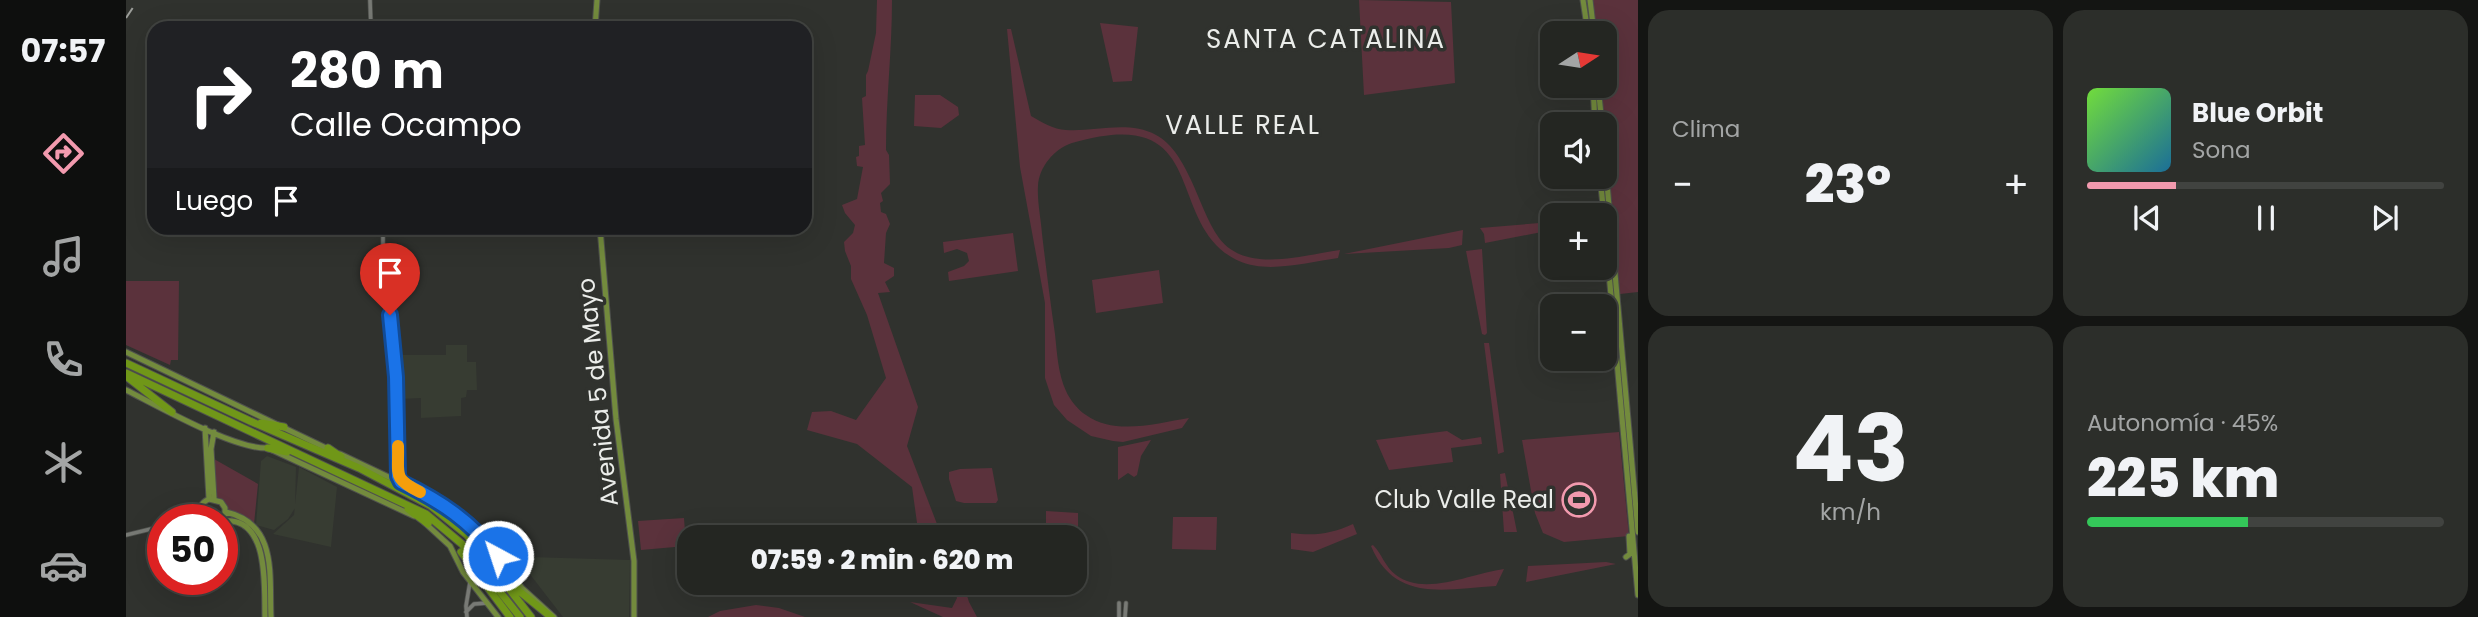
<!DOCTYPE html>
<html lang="es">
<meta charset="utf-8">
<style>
:root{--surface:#242622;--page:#2c2e2a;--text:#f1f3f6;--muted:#a3a5a5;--line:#414340;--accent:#f29aae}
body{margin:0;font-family:Poppins,sans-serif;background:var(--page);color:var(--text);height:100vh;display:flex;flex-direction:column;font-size:26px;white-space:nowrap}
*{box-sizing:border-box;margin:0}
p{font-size:23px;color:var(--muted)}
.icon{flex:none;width:38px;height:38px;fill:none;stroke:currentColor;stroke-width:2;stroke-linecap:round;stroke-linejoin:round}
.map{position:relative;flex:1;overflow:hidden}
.drawer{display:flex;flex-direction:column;gap:10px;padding:10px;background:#141513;width:840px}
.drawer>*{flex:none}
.banner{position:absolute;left:21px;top:21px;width:665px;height:214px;border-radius:21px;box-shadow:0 7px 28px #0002,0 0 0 2px var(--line);background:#202124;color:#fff;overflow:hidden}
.needle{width:46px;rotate:78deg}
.fabs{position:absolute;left:1414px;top:21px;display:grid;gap:14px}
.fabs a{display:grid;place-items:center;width:77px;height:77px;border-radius:14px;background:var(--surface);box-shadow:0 7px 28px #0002,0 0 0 2px var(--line);font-size:35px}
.speed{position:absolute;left:21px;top:504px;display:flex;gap:14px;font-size:35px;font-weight:700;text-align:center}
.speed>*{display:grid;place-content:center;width:91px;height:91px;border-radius:50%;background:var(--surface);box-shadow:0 7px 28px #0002,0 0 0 2px var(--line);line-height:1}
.speed .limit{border:10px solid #d22;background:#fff;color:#111}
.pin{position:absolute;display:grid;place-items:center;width:60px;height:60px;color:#fff;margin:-72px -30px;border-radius:50% 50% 50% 0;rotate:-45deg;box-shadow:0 0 7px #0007}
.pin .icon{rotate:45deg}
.me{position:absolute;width:77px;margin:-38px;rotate:320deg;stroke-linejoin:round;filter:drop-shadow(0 0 5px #0008)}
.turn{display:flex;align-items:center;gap:24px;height:147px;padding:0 28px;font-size:32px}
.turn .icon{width:91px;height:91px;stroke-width:2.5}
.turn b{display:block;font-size:49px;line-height:60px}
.then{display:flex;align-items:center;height:66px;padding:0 28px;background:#0003;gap:14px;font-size:26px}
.big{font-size:52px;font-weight:800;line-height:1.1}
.drawer .widget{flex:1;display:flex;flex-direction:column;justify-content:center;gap:10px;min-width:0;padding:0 24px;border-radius:21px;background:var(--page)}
.drawer .dial{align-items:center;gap:0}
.dial b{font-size:91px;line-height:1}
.song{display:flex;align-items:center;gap:21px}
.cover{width:84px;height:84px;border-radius:10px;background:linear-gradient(135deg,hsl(100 70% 55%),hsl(200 70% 35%))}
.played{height:7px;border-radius:4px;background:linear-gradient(90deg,var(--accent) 25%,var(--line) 25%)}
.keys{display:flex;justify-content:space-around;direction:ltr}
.heat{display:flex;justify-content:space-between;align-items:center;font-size:38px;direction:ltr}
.charge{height:10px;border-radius:5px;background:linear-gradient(90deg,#34c759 45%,var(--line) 0)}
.drawer .tiles{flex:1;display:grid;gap:10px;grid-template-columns:repeat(2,1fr)}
.trip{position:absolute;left:551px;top:525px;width:410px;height:70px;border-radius:21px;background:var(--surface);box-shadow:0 7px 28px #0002,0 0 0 2px var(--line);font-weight:800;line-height:70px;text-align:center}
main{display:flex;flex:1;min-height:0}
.menu{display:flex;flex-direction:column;width:126px;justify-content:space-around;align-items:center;background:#0e0f0e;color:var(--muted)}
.menu .icon{width:49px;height:49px}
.menu .on{color:var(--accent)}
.menu b{font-size:32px;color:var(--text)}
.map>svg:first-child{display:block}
</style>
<main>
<nav class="menu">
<b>07:57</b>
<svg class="icon on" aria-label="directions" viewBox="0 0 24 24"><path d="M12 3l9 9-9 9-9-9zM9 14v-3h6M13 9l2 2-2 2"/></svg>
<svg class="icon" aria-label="music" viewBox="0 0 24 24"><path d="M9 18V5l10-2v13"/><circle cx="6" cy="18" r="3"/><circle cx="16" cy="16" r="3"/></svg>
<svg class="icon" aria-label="phone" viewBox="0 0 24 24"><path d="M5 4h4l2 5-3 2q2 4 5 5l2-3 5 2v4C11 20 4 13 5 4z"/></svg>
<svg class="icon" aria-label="climate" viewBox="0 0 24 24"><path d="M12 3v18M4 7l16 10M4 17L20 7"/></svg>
<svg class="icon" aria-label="car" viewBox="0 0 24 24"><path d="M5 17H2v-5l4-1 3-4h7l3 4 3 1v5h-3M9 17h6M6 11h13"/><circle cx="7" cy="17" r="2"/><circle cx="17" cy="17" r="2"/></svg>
</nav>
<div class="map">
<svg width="1512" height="617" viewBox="0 0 1512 617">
<rect width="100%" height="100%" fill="#30322e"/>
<path fill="#373c32" d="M320 345H341V362H350L351 390H341L340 397 335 398V416L295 418V398L273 399 271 355H320Z
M141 456 170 467 169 508 162 519 148 530 130 525 135 461Z
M173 467 211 487 205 547 147 534 168 515Z
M403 557 504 560 503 617H437L403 573Z"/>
<path fill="#5b323c" d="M751 0H766C766 51 760 99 760 150L763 155 764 184 755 193 757 201 754 203 755 212 760 214 764 224 760 233 758 263 768 268V276L759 282 764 292 752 293 792 407 781 446 816 537H793L786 487 731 444 681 430 686 412 705 411 730 420 760 378 741 315 725 279V266L719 251 718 242 727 233 729 225 719 213 716 205 731 199 737 167 731 166 730 157 733 156V146L739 145 736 98 740 96V75L742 71 750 33Z
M1233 0 1325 2 1329 83 1238 95Z
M1467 0H1512V292L1494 294 1475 86H1479V33H1470Z
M974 23 1012 27 1006 81 987 82Z
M881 29H885L905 116C917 123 927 129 940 130 969 132 1002 120 1030 135 1047 144 1057 163 1065 180 1074 199 1081 221 1093 238 1120 274 1176 255 1214 250L1212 258C1182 262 1142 274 1113 261 1035 225 1089 101 946 143 928 149 913 167 912 186 911 201 915 219 916 234 920 267 924 300 929 334 931 353 932 374 940 391 944 400 952 410 960 415 989 436 1031 423 1063 418L1056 428 997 442 987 441 965 436 941 420 928 405 919 378V303L894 167Z
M789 95H814L832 107 833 115 815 128 788 126Z
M1426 222V230L1359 243 1358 234 1354 228Z
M1337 230 1336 245 1323 248 1218 254Z
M887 233 892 271 823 281 822 272 838 266 843 261 841 253 831 249 818 253 817 242Z
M1356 249 1361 333 1359 335 1356 334 1340 251Z
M1033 270 1037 303 970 313 966 280Z
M0 281H53L52 360H45L44 365 0 345Z
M1358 343H1363L1378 452 1372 454Z
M1321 431 1336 440 1355 437 1356 444 1325 448 1327 462 1263 470 1250 440Z
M1493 432 1503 536 1438 542 1417 533 1409 513 1396 440Z
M1025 440 1015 456 1011 475 1008 477 1002 473 992 480V447Z
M88 459 132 484 128 524 118 517 102 511 99 503 90 496Z
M866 468 872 500 870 503H838L830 501 823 479V472L834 469Z
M1379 473 1391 532H1378L1374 474Z
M920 511 952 513V544H949L948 537H920Z
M1047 517H1091L1090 550 1046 549Z
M558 518 560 546 515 550 512 521Z
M1227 524 1231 534 1187 552 1165 549V533C1189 536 1205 534 1227 524Z
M1247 545C1256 554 1259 567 1270 575 1298 597 1347 573 1378 569L1370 586C1319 589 1269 603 1245 546Z
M1480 562 1490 564 1400 582 1402 566Z
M825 583H837L843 602 851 617H817L784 602 826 608 831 598Z
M630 605 653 608 679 617H582L594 611Z"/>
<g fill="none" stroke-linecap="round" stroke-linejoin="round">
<defs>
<path id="minor" d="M244 0 245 28
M257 228V267L261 287 270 377 272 476 275 482
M63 520 74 516
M0 535 37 526
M340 612 348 604 361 603
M341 617 340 606 344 582
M993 617V603
M999 617 1000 603"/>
<path id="major" d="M1457 0 1462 33
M1464 0 1468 33
M469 28 471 0
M1467 86 1469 124
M1472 86 1476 124
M1479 161 1512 532
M1474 177 1478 215
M474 228 490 419 508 561V617
M1479 229 1512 595
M0 352 202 449
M0 390C32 406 109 450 142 448L288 516
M79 428 83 499
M88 432 85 449 88 498
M214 454 313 501 355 535 396 588 428 617
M100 512C152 524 143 575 145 617
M76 520C71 511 74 503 83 499L95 502 99 508V514
M96 521C144 515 138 587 139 617
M299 523 324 546 337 572 372 617
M1500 557 1504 554 1503 536"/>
<path id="highway" d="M0 363 124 421 233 468 305 506 341 535 405 617
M0 373 300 514 336 544 394 617
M0 376 46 412
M135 423 158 427
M142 448 161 452
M202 448 215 457
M282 509 302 524
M352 538 393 591 425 617
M335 552 384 617"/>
</defs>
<use href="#minor" stroke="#4f514d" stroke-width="5"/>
<use href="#major" stroke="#4f514d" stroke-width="7"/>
<use href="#highway" stroke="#4f514d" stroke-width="9"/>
<use href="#minor" stroke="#787a75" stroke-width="3.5"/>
<use href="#major" stroke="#738b3d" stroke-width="5"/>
<use href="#highway" stroke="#709718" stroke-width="7"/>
<path stroke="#9d9f9b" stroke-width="2" stroke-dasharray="12 12" stroke-linecap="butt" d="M0 18 12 0"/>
</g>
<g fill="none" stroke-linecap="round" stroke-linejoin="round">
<defs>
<path id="route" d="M264 315 270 377 272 476 275 482C316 502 344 521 372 556"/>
</defs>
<use href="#route" stroke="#114b97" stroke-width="18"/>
<use href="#route" stroke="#1a73e8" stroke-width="12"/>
<path stroke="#f59e0b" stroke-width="12" d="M272 446C273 475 266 478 294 492"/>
</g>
<defs>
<symbol id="stadium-ring" viewBox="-11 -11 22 22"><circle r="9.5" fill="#30322e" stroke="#f29aae" stroke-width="1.5"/><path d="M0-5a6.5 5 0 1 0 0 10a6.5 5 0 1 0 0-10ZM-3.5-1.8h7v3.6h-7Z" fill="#f29aae"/></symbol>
</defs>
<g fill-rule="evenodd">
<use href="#stadium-ring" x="1434" y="481" width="38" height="38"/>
</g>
<g text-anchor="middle" stroke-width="7" stroke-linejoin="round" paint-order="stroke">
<g font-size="24" fill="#ebedea" stroke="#30322e">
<text transform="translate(472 392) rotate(-96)" y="8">Avenida 5 de Mayo</text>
</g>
<g font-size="24" fill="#ebedea" stroke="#30322e" text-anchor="end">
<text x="1428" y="508">Club Valle Real</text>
</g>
<g font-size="26" letter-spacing="2" fill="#ebedea" stroke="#30322e">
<text x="1200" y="48">SANTA CATALINA</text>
<text x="1117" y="134">VALLE REAL</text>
</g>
</g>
</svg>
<div class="fabs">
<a><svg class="needle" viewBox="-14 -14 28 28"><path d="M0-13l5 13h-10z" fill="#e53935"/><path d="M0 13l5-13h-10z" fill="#a3a5a5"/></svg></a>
<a><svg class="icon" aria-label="sound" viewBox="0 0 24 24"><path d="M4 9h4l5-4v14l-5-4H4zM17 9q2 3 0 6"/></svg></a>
<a>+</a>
<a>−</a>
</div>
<div class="speed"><div class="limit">50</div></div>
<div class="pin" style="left:264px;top:315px;background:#d93025"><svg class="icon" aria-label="arrive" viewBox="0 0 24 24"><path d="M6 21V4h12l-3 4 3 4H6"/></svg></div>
<svg class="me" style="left:372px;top:556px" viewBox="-20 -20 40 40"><circle r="17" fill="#1a73e8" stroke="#fff" stroke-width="3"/><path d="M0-11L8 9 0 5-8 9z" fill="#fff"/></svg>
<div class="trip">07:59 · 2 min · 620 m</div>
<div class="banner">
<div class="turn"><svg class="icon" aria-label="right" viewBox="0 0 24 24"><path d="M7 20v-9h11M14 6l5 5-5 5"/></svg><div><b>280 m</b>Calle Ocampo</div></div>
<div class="then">Luego<svg class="icon" aria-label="arrive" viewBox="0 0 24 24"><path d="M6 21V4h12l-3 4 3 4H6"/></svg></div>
</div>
</div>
<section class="drawer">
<div class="tiles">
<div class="widget"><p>Clima</p>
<div class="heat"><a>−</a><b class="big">23°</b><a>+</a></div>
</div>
<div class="widget">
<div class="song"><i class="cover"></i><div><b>Blue Orbit</b><p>Sona</p></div></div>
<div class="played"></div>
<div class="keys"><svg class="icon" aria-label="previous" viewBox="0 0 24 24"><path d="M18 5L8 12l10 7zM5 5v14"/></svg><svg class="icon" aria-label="pause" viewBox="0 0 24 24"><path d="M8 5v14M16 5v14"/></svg><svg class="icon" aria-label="next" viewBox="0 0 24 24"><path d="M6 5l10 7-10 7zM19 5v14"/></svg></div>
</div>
<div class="widget dial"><b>43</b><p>km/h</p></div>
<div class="widget"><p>Autonomía · 45%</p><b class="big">225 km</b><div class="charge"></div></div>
</div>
</section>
</main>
